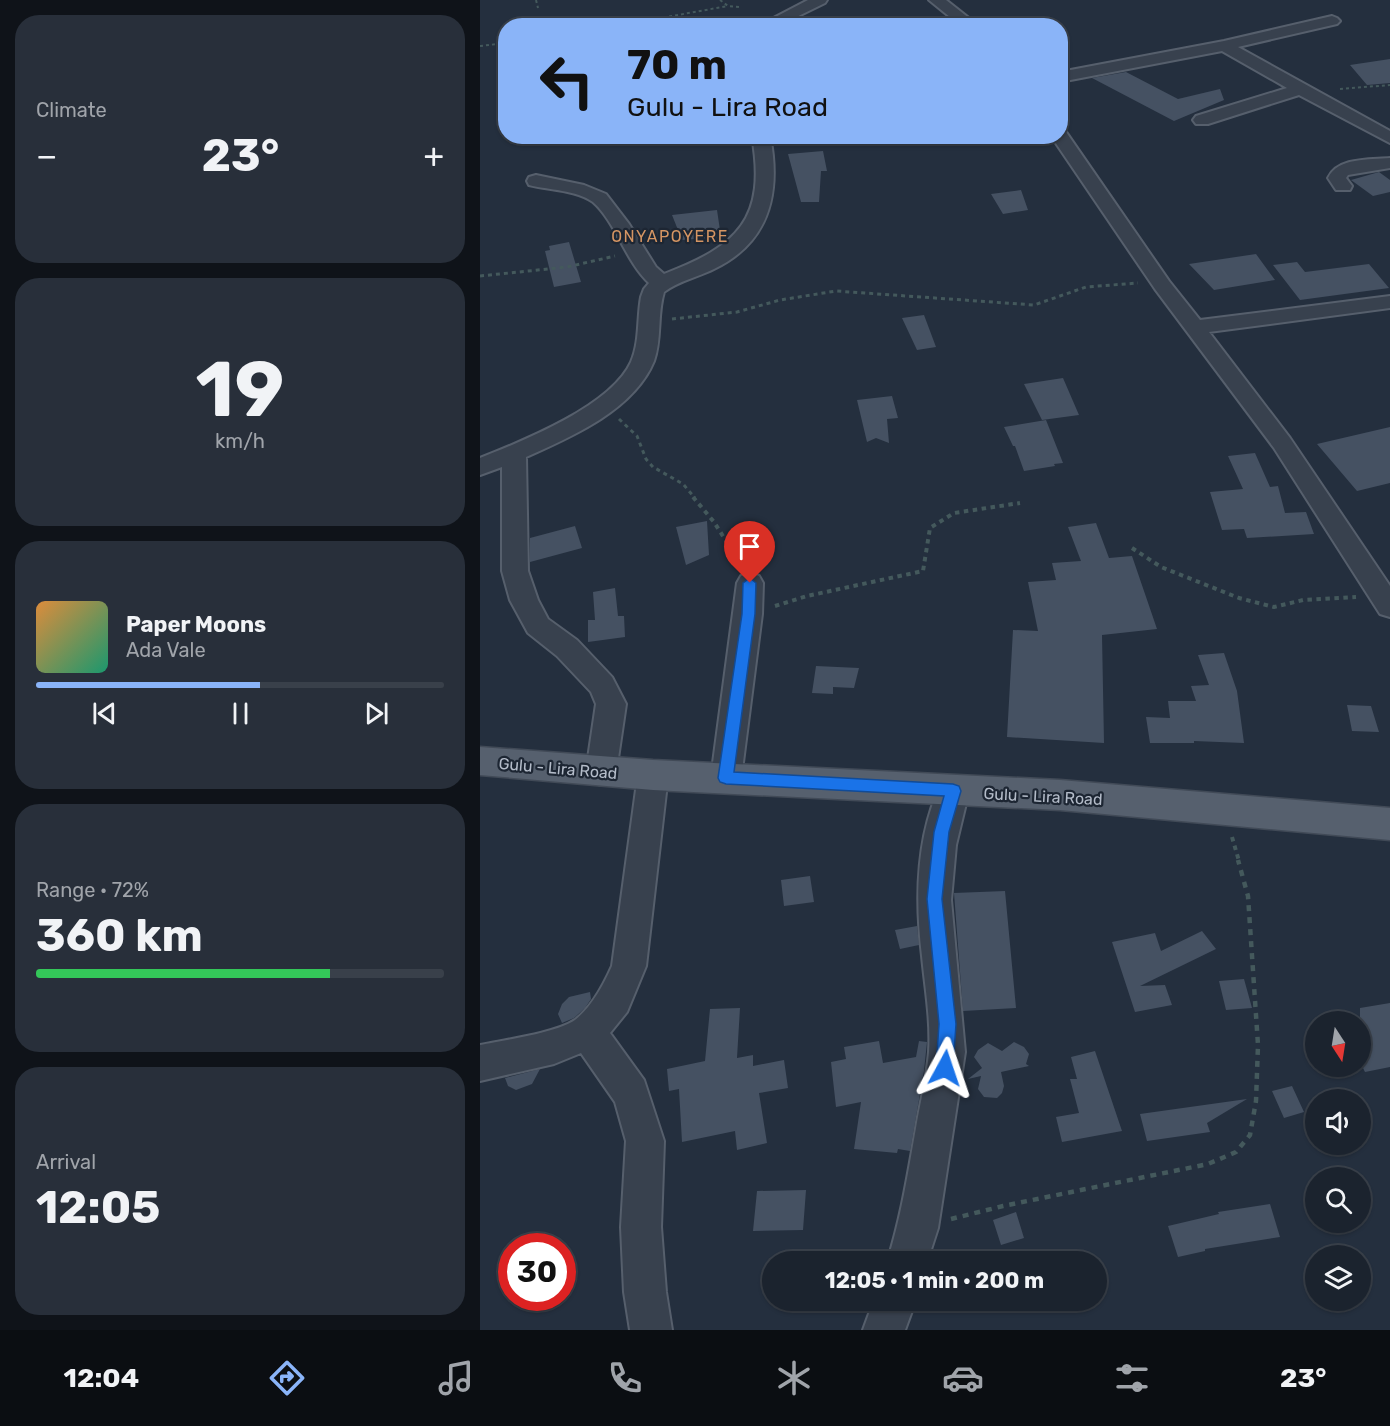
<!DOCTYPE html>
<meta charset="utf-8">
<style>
:root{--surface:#1b232e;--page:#282f3a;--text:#f1f3f6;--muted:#a0a4aa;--line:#39404a;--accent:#8ab4f8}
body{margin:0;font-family:Rubik,sans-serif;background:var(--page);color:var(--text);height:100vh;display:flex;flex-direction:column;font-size:22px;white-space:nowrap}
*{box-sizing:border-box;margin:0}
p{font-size:20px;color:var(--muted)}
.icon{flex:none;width:33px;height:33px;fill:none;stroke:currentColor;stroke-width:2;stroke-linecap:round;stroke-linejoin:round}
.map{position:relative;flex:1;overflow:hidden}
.details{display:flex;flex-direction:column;gap:15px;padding:15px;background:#0f1319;width:480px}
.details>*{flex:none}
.top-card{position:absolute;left:18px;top:18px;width:570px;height:126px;border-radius:24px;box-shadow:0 2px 4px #0004,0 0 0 2px var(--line);background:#8ab4f8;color:#111;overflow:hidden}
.needle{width:39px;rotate:168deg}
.tools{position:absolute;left:825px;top:1011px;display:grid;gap:12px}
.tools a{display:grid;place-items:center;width:66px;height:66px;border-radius:50%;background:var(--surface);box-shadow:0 2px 4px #0004,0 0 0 2px var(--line);font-size:30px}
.speed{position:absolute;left:18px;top:1233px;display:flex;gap:12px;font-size:30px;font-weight:700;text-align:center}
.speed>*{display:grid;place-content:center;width:78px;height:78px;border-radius:50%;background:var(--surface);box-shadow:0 2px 4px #0004,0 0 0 2px var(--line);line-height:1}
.speed .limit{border:9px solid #d22;background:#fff;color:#111}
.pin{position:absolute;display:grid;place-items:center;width:51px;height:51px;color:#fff;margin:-62px -26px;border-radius:50% 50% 50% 0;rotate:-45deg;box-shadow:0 0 6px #0007}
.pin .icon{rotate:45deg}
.me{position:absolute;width:66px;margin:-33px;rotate:5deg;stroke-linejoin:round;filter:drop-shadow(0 0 4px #0008)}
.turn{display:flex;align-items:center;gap:21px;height:126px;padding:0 30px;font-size:27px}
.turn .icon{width:78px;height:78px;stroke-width:2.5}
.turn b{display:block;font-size:42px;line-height:51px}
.big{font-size:45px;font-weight:700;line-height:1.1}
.details .tile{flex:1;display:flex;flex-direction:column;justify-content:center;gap:9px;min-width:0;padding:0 21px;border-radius:24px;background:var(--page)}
.details .dial{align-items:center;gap:0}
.dial b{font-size:78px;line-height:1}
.song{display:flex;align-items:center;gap:18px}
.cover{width:72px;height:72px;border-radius:9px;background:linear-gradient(135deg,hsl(30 70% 55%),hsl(160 70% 35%))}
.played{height:6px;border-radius:3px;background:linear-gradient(90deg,var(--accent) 55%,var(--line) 55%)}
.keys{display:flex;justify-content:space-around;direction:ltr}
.heat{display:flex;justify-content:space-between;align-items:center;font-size:33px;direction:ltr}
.charge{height:9px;border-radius:4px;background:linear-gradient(90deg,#34c759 72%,var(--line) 0)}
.trip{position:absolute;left:282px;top:1251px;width:345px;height:60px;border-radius:30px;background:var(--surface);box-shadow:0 2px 4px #0004,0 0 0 2px var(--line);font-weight:700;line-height:60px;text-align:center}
.tab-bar{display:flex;height:96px;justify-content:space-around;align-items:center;background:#0b0e12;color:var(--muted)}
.tab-bar .icon{width:42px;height:42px}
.tab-bar .current{color:var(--accent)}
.tab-bar b{font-size:27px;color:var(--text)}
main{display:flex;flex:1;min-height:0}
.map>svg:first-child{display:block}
</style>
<main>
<section class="details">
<div class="tile"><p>Climate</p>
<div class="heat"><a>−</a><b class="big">23°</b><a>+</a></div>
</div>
<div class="tile dial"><b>19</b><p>km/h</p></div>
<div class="tile">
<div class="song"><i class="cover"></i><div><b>Paper Moons</b><p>Ada Vale</p></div></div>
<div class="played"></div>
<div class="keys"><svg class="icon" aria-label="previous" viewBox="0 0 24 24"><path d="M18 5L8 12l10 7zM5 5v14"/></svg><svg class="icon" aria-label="pause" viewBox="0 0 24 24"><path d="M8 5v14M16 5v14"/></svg><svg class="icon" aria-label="next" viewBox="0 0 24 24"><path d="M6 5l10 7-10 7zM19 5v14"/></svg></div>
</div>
<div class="tile"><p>Range · 72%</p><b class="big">360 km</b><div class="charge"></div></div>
<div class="tile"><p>Arrival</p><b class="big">12:05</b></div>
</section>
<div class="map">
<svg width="910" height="1330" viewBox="0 0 910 1330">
<rect width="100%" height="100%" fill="#242f3e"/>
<path fill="#455162" d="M910 59V83L887 85 870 65Z
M646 72 698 99 740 89 744 100 694 121 612 78Z
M343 151 347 171H341L339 202H321L308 154Z
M899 172 910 180V192L893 196 871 180Z
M541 190 548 210 523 214 511 194Z
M237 210 241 237 202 240 192 215Z
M89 242 101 282 74 287 65 251 70 250 69 246Z
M776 254 795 280 734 290 709 264Z
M817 262 825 272 889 264 909 288 820 300 793 265Z
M444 315 456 347 437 350 422 318Z
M583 378 599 415 562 420 544 384Z
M412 396 418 418 407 419 409 443 396 438 387 442 377 400Z
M566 420 583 463 574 464 575 466 544 471 535 446H533L524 427Z
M910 427V483L877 491 837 444Z
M775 453 790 487 798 486 805 513 826 512 834 534 767 538 764 529 742 530 730 492 763 489 748 456Z
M227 521 229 555 206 565 196 527Z
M616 523 629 558 652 556 677 629 622 635 624 743 527 737 533 630 558 631 548 582 576 580 572 563 601 561 588 527Z
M95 526 102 548 50 562V538Z
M135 588 138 616H144L145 637 108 642V620H115L113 592Z
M744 653 757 691 764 743 714 741V743H670L666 717 690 718 688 701H716L711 686 729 685 718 655Z
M336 666 379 668 374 688 353 687V694L332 693Z
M867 705 891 706 899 732 872 731Z
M330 876 334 902 304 906 301 880Z
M525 891 536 1008 483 1011 474 893Z
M437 926 439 945 420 949 415 930Z
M722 931 736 949 660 986 685 985 692 1005 655 1012 632 942 675 933 681 951Z
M764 979 772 1008 746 1010 739 981Z
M110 992 111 999 105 1008 94 1018 82 1023 78 1014 82 1004 89 997Z
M910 1003V1067L885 1072 880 1062V1008Z
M260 1008 257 1058 273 1055V1066L304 1060 308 1088 279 1093 287 1143 257 1150 255 1131 202 1142 199 1089 189 1091 187 1069 225 1061 230 1009Z
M399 1041 403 1063 436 1057 439 1041 447 1042 444 1071 430 1151 418 1149 417 1153 374 1149 381 1102 356 1107 351 1062 366 1059 364 1047Z
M534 1042 544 1047 549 1054 546 1064 549 1066 521 1072 524 1086 522 1093 517 1098 504 1097 498 1089 501 1076 488 1079 502 1068 494 1057 498 1050 508 1043 522 1051Z
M615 1051 642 1131 582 1142 576 1117 599 1113 590 1079H597L591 1057Z
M60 1069 52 1084 36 1090 28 1086 25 1078Z
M812 1086 824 1112 804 1118 792 1091Z
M767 1099 727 1123 730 1132 667 1141 660 1114Z
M326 1190 323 1230 273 1231 277 1191Z
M790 1204 800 1237 725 1249V1251L698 1257 688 1226 739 1214 738 1212Z
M536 1212 544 1238 521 1245 513 1220Z"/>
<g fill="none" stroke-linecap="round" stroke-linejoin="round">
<defs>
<path id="minor" d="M328 0H347L345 3 298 26H278Z
M449 0H466L499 26H481Z
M852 16 857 18 860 21 857 24 758 47 910 131V143L819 95 728 124H716L713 120 716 116 807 88 742 51 580 82V72L744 41Z
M580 131 586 132 689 281 720 320 910 296V308L729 332 810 438 910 586V617L900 614 794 448 675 289 571 136H580Z
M272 136H290C301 193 290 242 234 269 218 277 198 281 184 292 177 314 182 339 174 361 154 410 91 437 46 457L48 571 58 600 68 619 97 640 132 677 146 704 136 772 132 781 121 785 110 781 106 772 116 704 111 692 77 656 48 633 30 600 22 571V467L0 475V458C43 441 131 406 151 362 160 342 157 318 161 297L164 289 169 283C146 262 135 221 113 202 97 190 68 190 49 185L47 181 49 177 56 175 104 185 126 194 149 224 176 267 184 274C257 246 287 220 272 136Z
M910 158V168L868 175 866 178 872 186 870 190H856L848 178C858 157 889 160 910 158Z
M270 573 279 576 283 583 282 614 261 778 257 787 246 791 235 787 231 778 257 583 261 576Z
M173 762 184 766 188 775 166 966 147 1012 130 1033 164 1080 184 1141 181 1227 186 1292 192 1330H150L144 1292 141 1227 146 1141 135 1102 101 1053 74 1064 0 1081V1045C24 1040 76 1033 95 1020 111 1008 124 984 132 966L158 775 162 766Z
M473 778 484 782 489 791 476 845 471 900 485 1052 458 1228 447 1262H407C421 1218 428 1173 436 1128 440 1103 447 1077 449 1052 451 1020 445 987 442 956 435 899 436 835 462 782Z
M394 1300H436L425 1330H383Z"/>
<path id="major" d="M0 747 173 760 580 780 910 808V840L580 810 173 790 0 775Z"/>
</defs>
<use href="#minor" stroke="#565f6c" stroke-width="4"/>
<use href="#major" stroke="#414a57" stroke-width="3"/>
<path stroke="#44595c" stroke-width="2" stroke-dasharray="3 3" stroke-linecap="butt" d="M56 0 58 8
M240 0 248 6 260 7
M136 26 248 6
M0 46 26 43
M860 89 910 85"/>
<path stroke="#44595c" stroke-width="3" stroke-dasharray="4 4" stroke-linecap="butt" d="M0 276 87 267 135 256
M192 319 257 312 300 300 356 291 554 305 606 287 658 283
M139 419 157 436 166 459 173 467 203 484 215 498"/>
<path stroke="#44595c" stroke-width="4" stroke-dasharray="4.5 4.5" stroke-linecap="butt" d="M213 497 234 522 260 563
M652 548 681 567 759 598 794 607 823 600 876 597
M295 606 327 596 443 571 450 528 474 513 540 503
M752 837 759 861"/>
<path stroke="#44595c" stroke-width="4.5" stroke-dasharray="6 6" stroke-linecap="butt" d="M471 1219 523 1206 728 1164 756 1152 770 1135 776 1101 778 1045 768 896 758 860"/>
<use href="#minor" fill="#38414e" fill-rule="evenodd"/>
<use href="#major" fill="#56606e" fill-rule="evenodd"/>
</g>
<path fill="#1a73e8" stroke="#114b97" stroke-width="1.5" d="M270 578 276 583 275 614 254 772 473 784 479 786 481 791 469 832 462 899 476 1024 473 1068 471 1074 465 1077 458 1074 456 1068 459 1024 447 899 454 832 464 796 246 784 240 782 238 778 262 614 263 583Z"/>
<g text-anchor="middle" stroke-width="4.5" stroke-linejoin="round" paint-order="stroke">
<g font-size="16" letter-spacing="1.5" fill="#d59563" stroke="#1d2633">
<text x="190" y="242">ONYAPOYERE</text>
</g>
<g font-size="16" fill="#b4bcc9" stroke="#1d2633">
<text transform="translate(78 768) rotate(5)" y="6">Gulu - Lira Road</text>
<text transform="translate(563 796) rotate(3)" y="6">Gulu - Lira Road</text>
</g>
</g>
</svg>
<div class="tools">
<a><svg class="needle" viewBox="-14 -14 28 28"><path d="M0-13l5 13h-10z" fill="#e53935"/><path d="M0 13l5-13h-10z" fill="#a0a4aa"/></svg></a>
<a><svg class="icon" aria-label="sound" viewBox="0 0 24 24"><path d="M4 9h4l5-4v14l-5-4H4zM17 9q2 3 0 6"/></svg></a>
<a><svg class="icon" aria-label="search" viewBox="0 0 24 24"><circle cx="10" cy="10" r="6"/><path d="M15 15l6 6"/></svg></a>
<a><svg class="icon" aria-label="layers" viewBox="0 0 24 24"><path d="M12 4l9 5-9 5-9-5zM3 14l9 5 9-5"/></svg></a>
</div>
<div class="speed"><div class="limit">30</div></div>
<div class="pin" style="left:270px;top:583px;background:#d93025"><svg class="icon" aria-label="arrive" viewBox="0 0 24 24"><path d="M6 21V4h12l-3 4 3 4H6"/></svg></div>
<svg class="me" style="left:465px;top:1068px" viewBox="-20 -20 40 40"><path d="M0-17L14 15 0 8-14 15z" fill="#1a73e8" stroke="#fff" stroke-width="4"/></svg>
<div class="trip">12:05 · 1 min · 200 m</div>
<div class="top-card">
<div class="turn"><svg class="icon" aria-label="left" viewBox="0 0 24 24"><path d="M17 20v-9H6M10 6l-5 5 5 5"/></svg><div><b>70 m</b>Gulu - Lira Road</div></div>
</div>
</div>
</main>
<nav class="tab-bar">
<b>12:04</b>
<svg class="icon current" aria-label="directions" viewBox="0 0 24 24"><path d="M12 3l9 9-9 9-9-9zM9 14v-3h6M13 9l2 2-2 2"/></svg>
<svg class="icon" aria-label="music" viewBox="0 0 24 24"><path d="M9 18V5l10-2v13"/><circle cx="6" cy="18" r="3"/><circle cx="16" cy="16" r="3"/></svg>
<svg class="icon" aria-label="phone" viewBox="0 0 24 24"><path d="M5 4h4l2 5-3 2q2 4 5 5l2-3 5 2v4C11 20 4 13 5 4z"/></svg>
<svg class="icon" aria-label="climate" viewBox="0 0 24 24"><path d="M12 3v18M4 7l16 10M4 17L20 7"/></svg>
<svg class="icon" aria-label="car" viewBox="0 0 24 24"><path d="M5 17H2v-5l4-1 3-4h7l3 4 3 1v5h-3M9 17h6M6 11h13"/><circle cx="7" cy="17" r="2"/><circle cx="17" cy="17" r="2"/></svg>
<svg class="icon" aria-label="filters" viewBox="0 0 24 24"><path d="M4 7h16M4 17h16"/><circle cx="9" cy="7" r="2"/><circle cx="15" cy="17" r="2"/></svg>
<b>23°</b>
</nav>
